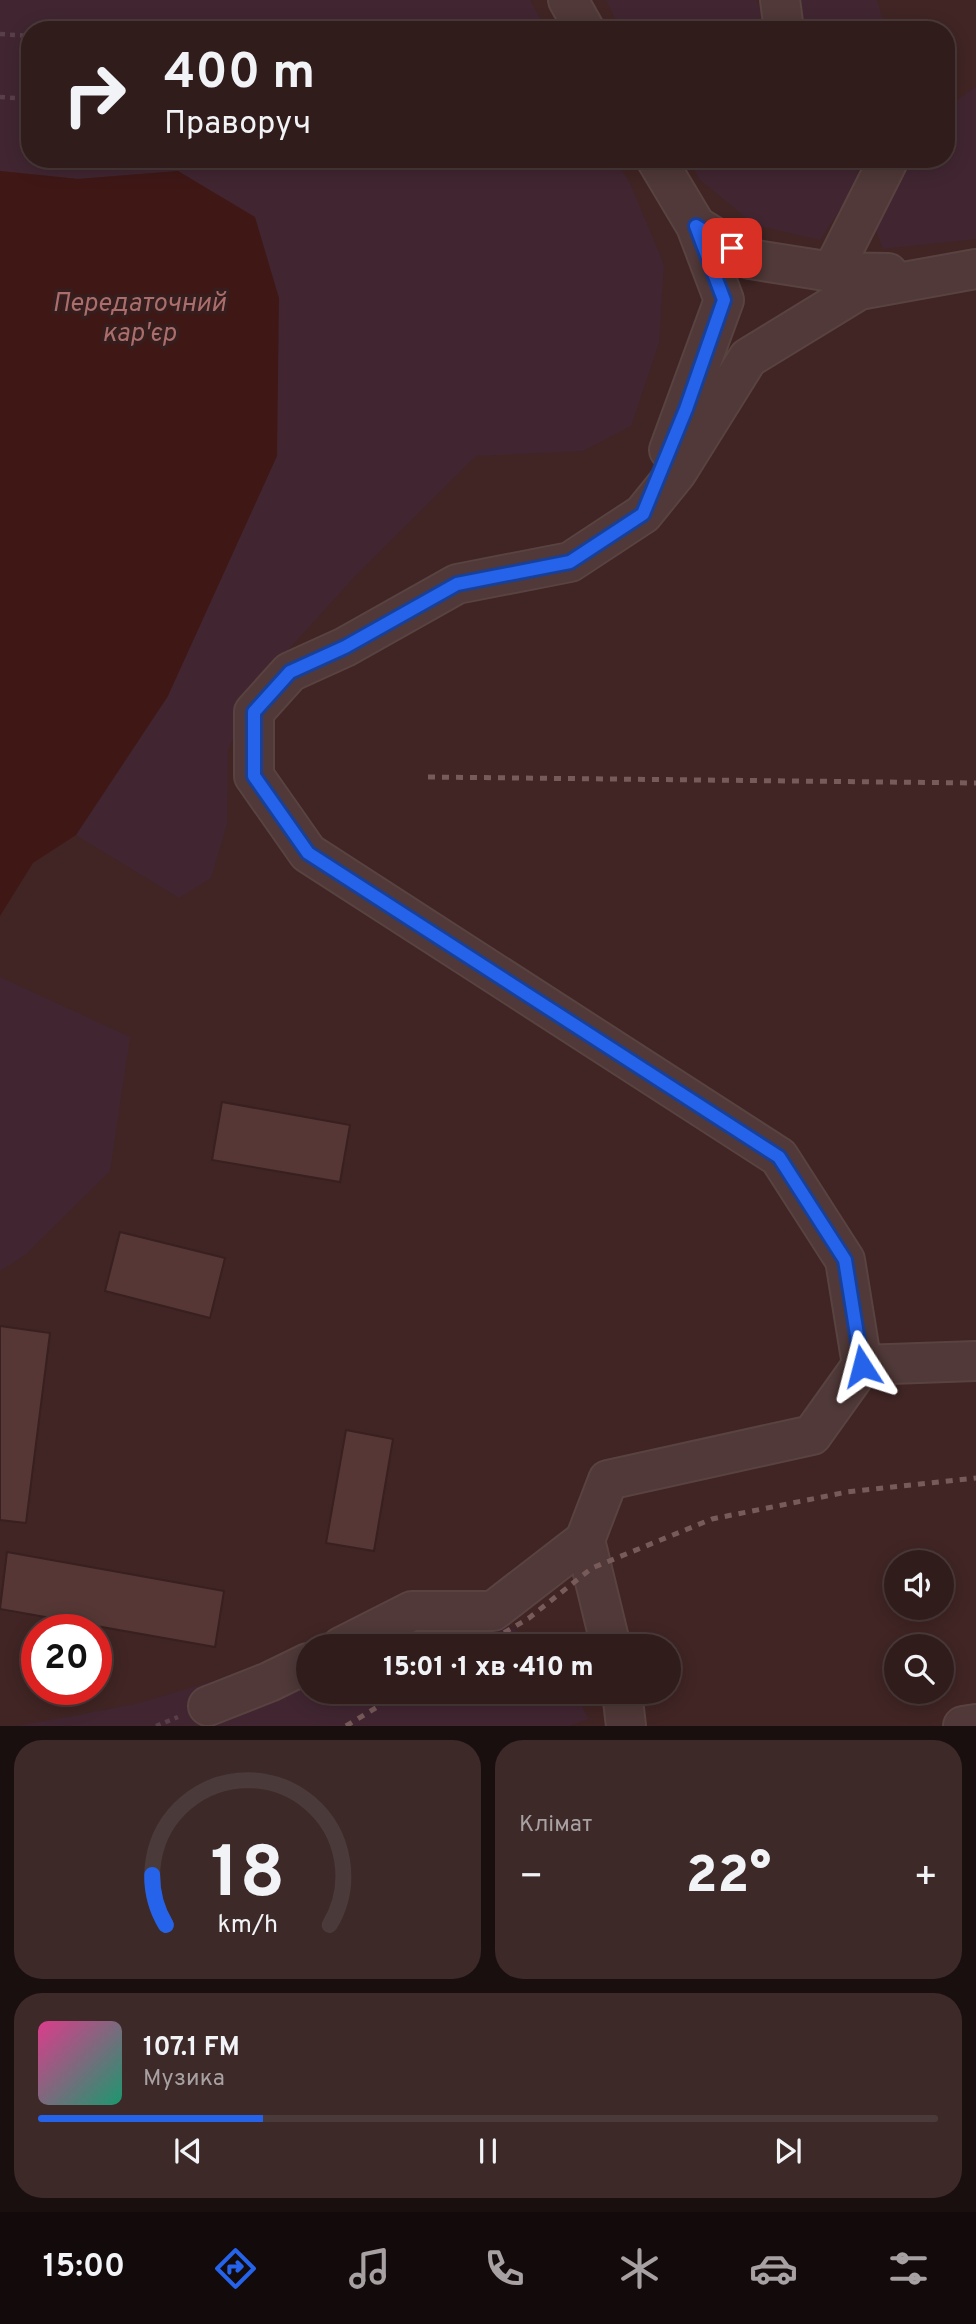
<!DOCTYPE html>
<html lang="uk">
<meta charset="utf-8">
<style>
:root{--surface:#301c1b;--page:#3c2928;--text:#f1f3f6;--muted:#a8a1a3;--line:#4b3a3a;--accent:#2563eb}
body{margin:0;font-family:Overpass,sans-serif;background:var(--page);color:var(--text);height:100vh;display:flex;flex-direction:column;font-size:26px;white-space:nowrap}
*{box-sizing:border-box;margin:0}
p{font-size:23px;color:var(--muted)}
.icon{flex:none;width:38px;height:38px;fill:none;stroke:currentColor;stroke-width:2;stroke-linecap:round;stroke-linejoin:round}
.map{position:relative;height:1726px;overflow:hidden}
.details{display:flex;flex-direction:column;gap:14px;padding:14px;background:#1a0f0f;flex:1}
.details>*{flex:none}
.guide{position:absolute;left:21px;top:21px;width:934px;height:147px;border-radius:28px;box-shadow:0 4px 18px #0003,0 0 0 2px var(--line);background:#301c1b;color:var(--text);overflow:hidden}
.buttons{position:absolute;left:884px;top:1550px;display:grid;gap:14px}
.buttons a{display:grid;place-items:center;width:70px;height:70px;border-radius:50%;background:var(--surface);box-shadow:0 4px 18px #0003,0 0 0 2px var(--line);font-size:35px}
.speed{position:absolute;left:21px;top:1614px;display:flex;gap:14px;font-size:35px;font-weight:700;text-align:center}
.speed>*{display:grid;place-content:center;width:91px;height:91px;border-radius:50%;background:var(--surface);box-shadow:0 4px 18px #0003,0 0 0 2px var(--line);line-height:1}
.speed .limit{border:10px solid #d22;background:#fff;color:#111}
.pin{position:absolute;display:grid;place-items:center;width:60px;height:60px;color:#fff;margin:-30px;border-radius:14px;box-shadow:0 4px 10px #0006}
.me{position:absolute;width:77px;margin:-38px;rotate:351deg;stroke-linejoin:round;filter:drop-shadow(0 0 5px #0008)}
.turn{display:flex;align-items:center;gap:24px;height:147px;padding:0 28px;font-size:32px}
.turn .icon{width:91px;height:91px;stroke-width:2.5}
.turn b{display:block;font-size:49px;line-height:60px}
.big{font-size:52px;font-weight:800;line-height:1.1}
.details .tile{flex:1;display:flex;flex-direction:column;justify-content:center;gap:10px;min-width:0;padding:0 24px;border-radius:28px;background:var(--page)}
.details .dial{align-items:center;gap:0}
.dial svg{height:182px;overflow:visible;fill:none;stroke:var(--line);stroke-width:7;stroke-linecap:round;text-anchor:middle}
.dial text{fill:var(--text);stroke:none}
.song{display:flex;align-items:center;gap:21px}
.cover{width:84px;height:84px;border-radius:10px;background:linear-gradient(135deg,hsl(330 70% 55%),hsl(160 70% 35%))}
.played{height:7px;border-radius:4px;background:linear-gradient(90deg,var(--accent) 25%,var(--line) 25%)}
.keys{display:flex;justify-content:space-around;direction:ltr}
.heat{display:flex;justify-content:space-between;align-items:center;font-size:38px;direction:ltr}
.details .tiles{flex:1;display:grid;gap:14px;grid-template-columns:1fr 1fr}
.tile:last-child{grid-column:span 2}
.trip{position:absolute;left:296px;top:1634px;width:385px;height:70px;border-radius:35px;background:var(--surface);box-shadow:0 4px 18px #0003,0 0 0 2px var(--line);font-weight:800;line-height:70px;text-align:center}
.tabs{display:flex;height:112px;justify-content:space-around;align-items:center;background:#130b0b;color:var(--muted)}
.tabs .icon{width:49px;height:49px}
.tabs .current{color:var(--accent)}
.tabs b{font-size:32px;color:var(--text)}
.map>svg:first-child{display:block}
</style>
<div class="map">
<svg width="976" height="1726" viewBox="0 0 976 1726">
<rect width="100%" height="100%" fill="#402524"/>
<path fill="#412631" d="M0 0H530L547 30H30V159H614L629 181 664 264 659 343 631 426 583 451 476 456 358 573 257 684 228 750 227 824 211 878 179 898 76 835 168 696 179 171 78 179 0 171Z
M606 0H756L771 30H621Z
M791 0H877L882 17 894 30H798Z
M976 87V239L883 249 873 222 909 159H947V107Z
M689 159H851L861 177 820 240 755 225 700 180Z
M0 977 130 1037 110 1171 25 1255 0 1271Z
M493 1618 547 1647H361L412 1622Z
M308 1672V1692H574L589 1719 569 1726H17L136 1704 230 1676 239 1704Z"/>
<path fill="#3f1816" d="M0 171 78 179 178 171 255 217 279 298 277 456 168 696 76 835 33 863 0 916Z"/>
<path fill="#563735" stroke="#37201f" stroke-width="2" d="M222 1102 350 1125 340 1182 212 1160Z
M120 1232 225 1258 210 1318 105 1291Z
M0 1326 50 1333 26 1523 0 1520Z
M346 1430 393 1439 374 1551 326 1543Z
M7 1552 224 1591 215 1647 0 1609Z"/>
<g fill="none" stroke-linecap="round" stroke-linejoin="round">
<defs>
<path id="minor" d="M568 0 585 30
M780 0 784 30
M656 159 696 226 750 259 832 272 888 273
M832 272 889 159
M669 450 724 300 696 226
M862 1365 976 1361
M341 1647 412 1611H493L585 1540
M611 1647 585 1540 608 1480 812 1435 862 1365 845 1260 779 1157 308 853 254 776V712L290 672 345 647 457 584 570 562 643 514 677 472 748 358 859 290 976 269
M622 1692 626 1726
M208 1706 269 1682 308 1663
M963 1726 976 1724"/>
</defs>
<use href="#minor" stroke="#594341" stroke-width="42"/>
<path stroke="#593f4b" stroke-width="4.5" stroke-dasharray="5 5" stroke-linecap="butt" d="M0 34 30 36
M0 97 30 99
M156 1726 178 1717"/>
<use href="#minor" stroke="#503938" stroke-width="38"/>
<path stroke="#775b5a" stroke-width="5" stroke-dasharray="7 7" stroke-linecap="butt" d="M428 777 976 783
M480 1647 529 1618 592 1568 712 1519 847 1492 976 1478
M346 1726 402 1692"/>
</g>
<g fill="none" stroke-linecap="round" stroke-linejoin="round">
<defs>
<path id="route" d="M732 248 696 226 724 300 686 409 643 514 570 562 457 584 345 647 290 672 254 712V776L308 853 779 1157 845 1260 862 1366"/>
</defs>
<use href="#route" stroke="#184099" stroke-width="18"/>
<use href="#route" stroke="#2563eb" stroke-width="12"/>
</g>
<g text-anchor="middle" stroke-width="7" stroke-linejoin="round" paint-order="stroke">
<g font-size="26" font-style="italic" fill="#ab6e6c" stroke="#351e1d">
<text x="139" y="311">Передаточний<tspan x="139" dy="30">кар'єр</tspan></text>
</g>
</g>
</svg>
<div class="buttons">
<a><svg class="icon" aria-label="sound" viewBox="0 0 24 24"><path d="M4 9h4l5-4v14l-5-4H4zM17 9q2 3 0 6"/></svg></a>
<a><svg class="icon" aria-label="search" viewBox="0 0 24 24"><circle cx="10" cy="10" r="6"/><path d="M15 15l6 6"/></svg></a>
</div>
<div class="speed"><div class="limit">20</div></div>
<div class="pin" style="left:732px;top:248px;background:#d93025"><svg class="icon" aria-label="arrive" viewBox="0 0 24 24"><path d="M6 21V4h12l-3 4 3 4H6"/></svg></div>
<svg class="me" style="left:862px;top:1366px" viewBox="-20 -20 40 40"><path d="M0-17L14 15 0 8-14 15z" fill="#2563eb" stroke="#fff" stroke-width="4"/></svg>
<div class="trip">15:01 · 1 хв · 410 m</div>
<div class="guide">
<div class="turn"><svg class="icon" aria-label="right" viewBox="0 0 24 24"><path d="M7 20v-9h11M14 6l5 5-5 5"/></svg><div><b>400 m</b>Праворуч</div></div>
</div>
</div>
<section class="details">
<div class="tiles">
<div class="tile dial"><svg viewBox="0 0 100 80">
<path d="M14 69A42 42 0 1 1 86 69"/>
<path d="M14 69A42 42 0 0 1 8 47" stroke="#2563eb"/>
<text x="50" y="56" font-size="32" font-weight="700">18</text>
<text x="50" y="72" font-size="11">km/h</text>
</svg></div>
<div class="tile"><p>Клімат</p>
<div class="heat"><a>−</a><b class="big">22°</b><a>+</a></div>
</div>
<div class="tile">
<div class="song"><i class="cover"></i><div><b>107.1 FM</b><p>Музика</p></div></div>
<div class="played"></div>
<div class="keys"><svg class="icon" aria-label="previous" viewBox="0 0 24 24"><path d="M18 5L8 12l10 7zM5 5v14"/></svg><svg class="icon" aria-label="pause" viewBox="0 0 24 24"><path d="M8 5v14M16 5v14"/></svg><svg class="icon" aria-label="next" viewBox="0 0 24 24"><path d="M6 5l10 7-10 7zM19 5v14"/></svg></div>
</div>
</div>
</section>
<nav class="tabs">
<b>15:00</b>
<svg class="icon current" aria-label="directions" viewBox="0 0 24 24"><path d="M12 3l9 9-9 9-9-9zM9 14v-3h6M13 9l2 2-2 2"/></svg>
<svg class="icon" aria-label="music" viewBox="0 0 24 24"><path d="M9 18V5l10-2v13"/><circle cx="6" cy="18" r="3"/><circle cx="16" cy="16" r="3"/></svg>
<svg class="icon" aria-label="phone" viewBox="0 0 24 24"><path d="M5 4h4l2 5-3 2q2 4 5 5l2-3 5 2v4C11 20 4 13 5 4z"/></svg>
<svg class="icon" aria-label="climate" viewBox="0 0 24 24"><path d="M12 3v18M4 7l16 10M4 17L20 7"/></svg>
<svg class="icon" aria-label="car" viewBox="0 0 24 24"><path d="M5 17H2v-5l4-1 3-4h7l3 4 3 1v5h-3M9 17h6M6 11h13"/><circle cx="7" cy="17" r="2"/><circle cx="17" cy="17" r="2"/></svg>
<svg class="icon" aria-label="filters" viewBox="0 0 24 24"><path d="M4 7h16M4 17h16"/><circle cx="9" cy="7" r="2"/><circle cx="15" cy="17" r="2"/></svg>
</nav>
